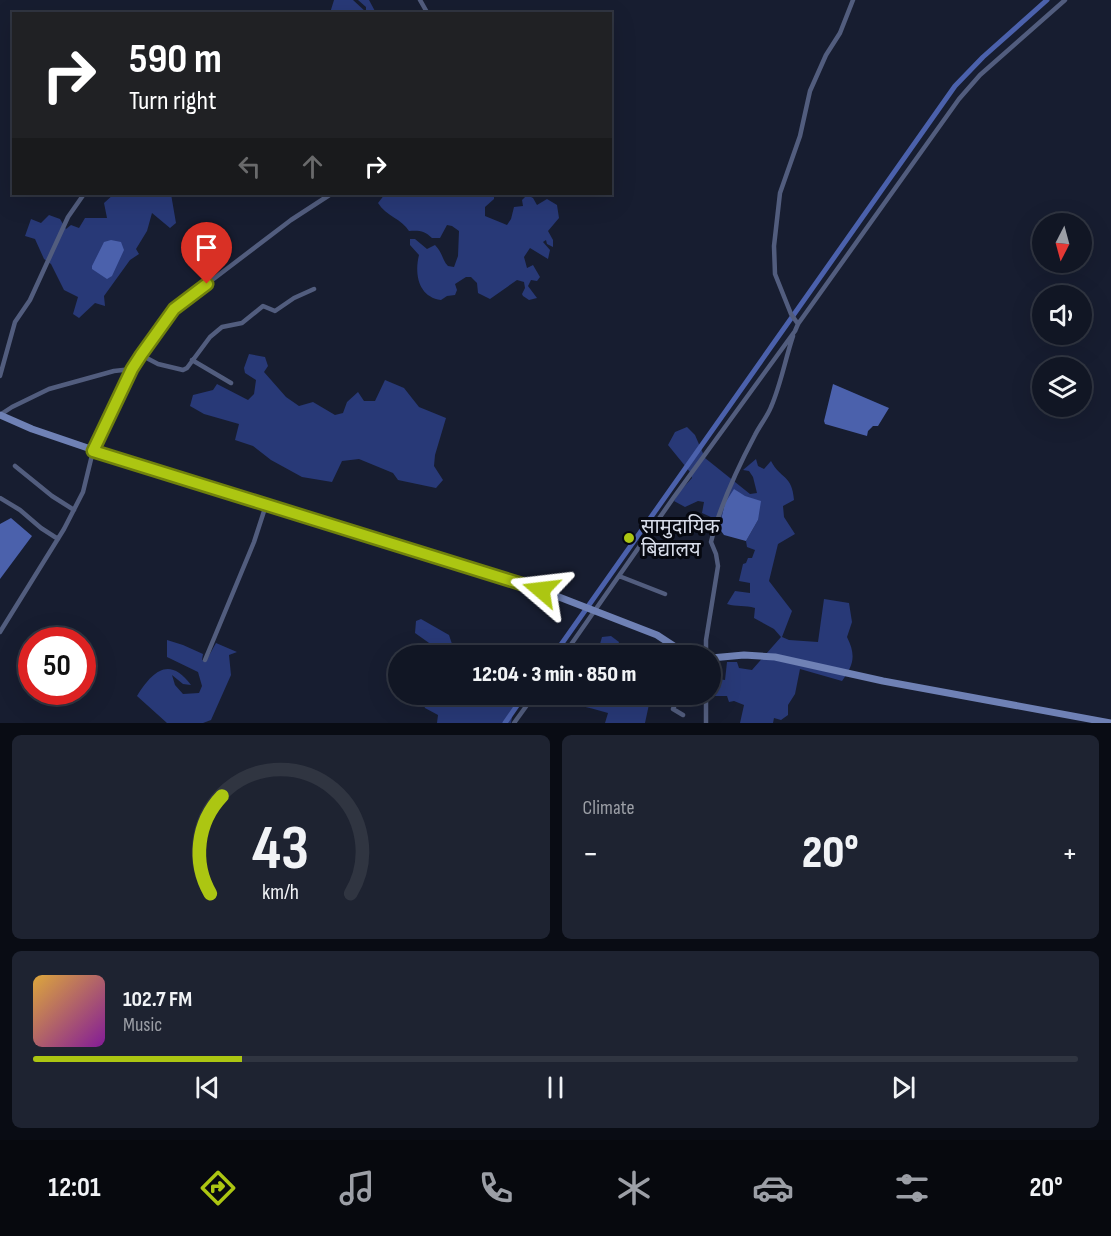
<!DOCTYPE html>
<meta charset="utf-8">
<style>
:root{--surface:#111624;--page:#1e2331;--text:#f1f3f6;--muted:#9c9fa6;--line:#303541;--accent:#acc612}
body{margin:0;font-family:"Sofia Sans Condensed","Noto Sans Devanagari",sans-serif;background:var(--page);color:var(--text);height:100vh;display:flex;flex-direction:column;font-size:22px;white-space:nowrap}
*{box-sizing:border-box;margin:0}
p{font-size:20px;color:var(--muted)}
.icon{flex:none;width:33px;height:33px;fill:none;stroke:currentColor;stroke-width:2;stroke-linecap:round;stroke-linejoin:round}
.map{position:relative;height:723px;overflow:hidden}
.details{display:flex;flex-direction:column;gap:12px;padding:12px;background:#090c14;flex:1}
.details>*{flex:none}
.hud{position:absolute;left:12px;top:12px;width:600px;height:183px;border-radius:0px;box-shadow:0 6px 24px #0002,0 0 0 2px var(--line);background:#202124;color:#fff;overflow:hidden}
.needle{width:39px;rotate:186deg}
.tools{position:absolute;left:1032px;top:213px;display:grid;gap:12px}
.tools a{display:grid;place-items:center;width:60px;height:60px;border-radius:50%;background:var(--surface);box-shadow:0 6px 24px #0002,0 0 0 2px var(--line);font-size:30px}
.speed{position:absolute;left:18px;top:627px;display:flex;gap:12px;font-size:30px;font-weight:700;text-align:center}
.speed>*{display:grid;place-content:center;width:78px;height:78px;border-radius:50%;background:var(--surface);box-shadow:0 6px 24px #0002,0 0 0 2px var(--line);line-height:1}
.speed .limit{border:9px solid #d22;background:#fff;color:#111}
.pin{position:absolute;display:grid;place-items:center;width:51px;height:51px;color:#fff;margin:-62px -26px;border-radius:50% 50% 50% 0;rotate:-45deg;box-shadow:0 0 6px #0007}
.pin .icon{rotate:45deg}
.me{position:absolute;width:66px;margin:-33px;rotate:287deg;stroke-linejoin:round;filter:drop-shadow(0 0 4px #0008)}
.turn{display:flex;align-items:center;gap:21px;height:126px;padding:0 18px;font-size:27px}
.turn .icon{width:78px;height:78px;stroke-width:2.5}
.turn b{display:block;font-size:42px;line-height:51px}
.lanes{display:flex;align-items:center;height:57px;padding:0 18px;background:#0003;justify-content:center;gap:30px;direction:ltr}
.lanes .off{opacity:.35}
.big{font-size:45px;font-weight:800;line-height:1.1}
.details .widget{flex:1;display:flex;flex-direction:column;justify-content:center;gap:9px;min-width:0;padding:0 21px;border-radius:9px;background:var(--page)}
.details .dial{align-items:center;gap:0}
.dial svg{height:156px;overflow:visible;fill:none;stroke:var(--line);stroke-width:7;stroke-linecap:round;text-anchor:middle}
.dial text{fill:var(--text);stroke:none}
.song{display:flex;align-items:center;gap:18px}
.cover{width:72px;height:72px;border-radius:9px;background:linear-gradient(135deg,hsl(40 70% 55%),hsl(290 70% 35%))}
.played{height:6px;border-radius:3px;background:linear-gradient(90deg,var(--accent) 20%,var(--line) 20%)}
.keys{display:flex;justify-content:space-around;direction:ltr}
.heat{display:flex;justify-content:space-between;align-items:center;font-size:33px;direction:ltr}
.details .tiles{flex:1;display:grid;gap:12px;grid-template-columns:1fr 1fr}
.widget:last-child{grid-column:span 2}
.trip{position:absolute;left:388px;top:645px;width:333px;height:60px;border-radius:30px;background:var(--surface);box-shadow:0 6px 24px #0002,0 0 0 2px var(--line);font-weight:800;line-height:60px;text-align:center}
.menu{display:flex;height:96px;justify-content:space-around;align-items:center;background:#07090e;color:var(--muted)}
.menu .icon{width:42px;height:42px}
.menu .active{color:var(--accent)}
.menu b{font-size:27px;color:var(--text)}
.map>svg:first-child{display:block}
</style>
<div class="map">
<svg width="1111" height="723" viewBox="0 0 1111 723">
<rect width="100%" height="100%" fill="#171d30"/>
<path fill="#283977" d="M334 0H353L366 12V7L358 0H369L376 13H330Z
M114 194 130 195 131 194H171L176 223 170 228 152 213 147 231 136 249 139 254 130 260 104 296 105 306 95 303 79 318 73 314 78 297 64 290 51 264 44 259 35 239 25 236 31 219 41 223 49 215 60 219 66 229 71 225 79 228 85 218H107L104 203Z
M385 194H494V199L485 207V216L507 225 511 219 514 207 523 206 522 200 527 195 533 198 537 205 547 199 557 205 559 218 548 231 553 240V247L547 244 546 240 543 242 550 250 548 259 530 248 524 257 527 268 533 265 540 277 537 281 531 280 528 286 537 298 529 300 523 296 522 294 525 288 524 282 517 280 490 299 478 293 477 283 471 277H466L455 284 457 290 455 295 447 296 441 300C419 297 414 275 419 255L410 245V239H415L427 249 435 245C443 253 442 260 448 266L454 267 458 256 459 231 452 226 447 225 440 238H432C425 231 419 230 409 231 402 219 386 216 378 203Z
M249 354 265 357 268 366 264 372 286 397 299 406 313 402 335 415 343 413 347 402 358 392 364 401H375L385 380 404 388 419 407 446 418 435 455 434 466 443 480 436 488 398 480 393 473 359 459 342 461 332 482 302 477 271 460 253 446 235 440 239 424 204 414 190 406 193 395 213 390 217 384 248 400 254 394 256 380 245 373 244 368Z
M687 427 695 435 705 458 750 494 757 493 753 477 749 471 743 470 756 459 758 466 764 469 771 461C780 479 792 474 794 500L783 506 784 517 795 534 778 544 769 581 792 611 782 637 789 640 818 642 824 599 849 603 852 622 847 637C856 655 854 665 842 681L800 669 795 694 788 705V715L781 720 774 718 773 723H740L744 705 734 701 729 702 727 696H714L711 693V678L725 680 727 662H737L739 668 752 670 781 637 774 629 754 618 755 608C745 605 737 607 727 604L735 591 750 593V583L739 581 743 564 746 563 748 558H752L755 550 747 547 746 541 758 520 725 503 719 528 713 518 702 513 704 502 698 501 685 507 674 501 679 492 692 478 690 472 668 445 675 432Z
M421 619 449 635 452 644 447 655H435L439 650 415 633 416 621Z
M611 636 619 642 615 655H590L596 643 600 644 602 637Z
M167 640 183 645 203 654 202 660 206 661 216 643 237 652 229 655 231 675 211 720 203 723H167L137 696C152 672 169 655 191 685L183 684 172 675 175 685 183 694 199 693 202 686 198 672 167 657Z
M552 694H651V695L645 723H605L608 713C589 707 570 704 551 698Z
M424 695H491L497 700 514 705 511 723H437L438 715 425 708 422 701Z"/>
<path fill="#4b61ac" d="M111 240 121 242 124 250 112 276 107 279 92 269V266L104 242Z
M833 384 889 408 878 426H873L868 431 867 436 825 424 824 421Z
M734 489 745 496 761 501 758 520 746 541 724 535 719 528 725 503Z
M11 518 32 536 0 579V524Z"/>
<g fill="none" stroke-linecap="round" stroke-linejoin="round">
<path stroke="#4b61ac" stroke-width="5" d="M553 656 955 86 983 57 1047 0
M505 723 525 694"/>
<path stroke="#525d7e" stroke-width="4.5" d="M420 0 428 14
M798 324 791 314 775 274 774 246 780 193 800 136 810 91 826 55 840 33 853 0
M141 355 158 364 183 370 187 368 210 337 222 327 242 323 263 306 275 311 294 298 314 289
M192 360 231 383
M0 376 15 322 30 300 68 217 84 194
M0 415 12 407 49 389 114 371 132 369
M15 466 52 496 74 510
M0 498 20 510 41 528 58 539
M619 576 665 594
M0 632 64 529 83 492 93 451 132 369 174 309 291 220 331 194
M563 656 674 497 795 331 798 324 959 99 980 75 1065 0
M706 656V640L718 566 716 554 711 542C720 505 737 469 755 435 760 425 767 417 771 407 781 384 785 360 793 336
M205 660 254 542 266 505
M680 694 673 709 683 715
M706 694V723
M514 723 535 694"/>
<path stroke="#6f81b5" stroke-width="7" d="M0 415 32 429 170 476 541 590 657 635 689 656
M711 658 744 655 775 657 883 681 1111 723"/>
</g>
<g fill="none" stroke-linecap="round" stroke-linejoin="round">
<defs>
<path id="route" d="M207 284 174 309 141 355 132 369 93 451 541 590"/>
</defs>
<use href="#route" stroke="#70810c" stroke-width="15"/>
<use href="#route" stroke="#acc612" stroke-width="10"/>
</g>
<circle fill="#acc612" stroke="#060810" stroke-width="2" cx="629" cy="538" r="6"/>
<g text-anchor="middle" stroke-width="6" stroke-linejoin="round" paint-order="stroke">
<g font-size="20" fill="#d8ddea" stroke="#060810" text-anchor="start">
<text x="641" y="533">सामुदायिक<tspan x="641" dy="23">बिद्यालय</tspan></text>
</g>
</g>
</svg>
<div class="tools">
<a><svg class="needle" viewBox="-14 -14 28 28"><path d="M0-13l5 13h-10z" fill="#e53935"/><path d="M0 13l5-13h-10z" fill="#9c9fa6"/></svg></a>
<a><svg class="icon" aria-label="sound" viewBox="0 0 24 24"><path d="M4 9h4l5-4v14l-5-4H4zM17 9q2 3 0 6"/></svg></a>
<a><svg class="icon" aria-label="layers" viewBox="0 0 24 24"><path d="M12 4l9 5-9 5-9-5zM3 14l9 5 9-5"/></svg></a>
</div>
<div class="speed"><div class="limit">50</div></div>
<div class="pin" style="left:207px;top:284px;background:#d93025"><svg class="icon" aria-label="arrive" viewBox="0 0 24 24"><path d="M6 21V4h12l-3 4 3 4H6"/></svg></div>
<svg class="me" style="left:541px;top:590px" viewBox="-20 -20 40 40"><path d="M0-17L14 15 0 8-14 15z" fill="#acc612" stroke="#fff" stroke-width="4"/></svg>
<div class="trip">12:04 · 3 min · 850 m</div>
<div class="hud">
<div class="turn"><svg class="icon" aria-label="right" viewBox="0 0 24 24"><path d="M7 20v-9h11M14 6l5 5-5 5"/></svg><div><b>590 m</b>Turn right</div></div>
<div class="lanes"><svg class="icon off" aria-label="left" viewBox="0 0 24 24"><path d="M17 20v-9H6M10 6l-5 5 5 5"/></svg><svg class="icon off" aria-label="ahead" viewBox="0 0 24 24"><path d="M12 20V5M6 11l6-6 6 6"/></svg><svg class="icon" aria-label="right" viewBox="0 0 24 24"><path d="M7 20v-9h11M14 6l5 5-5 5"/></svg></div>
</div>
</div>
<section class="details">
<div class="tiles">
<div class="widget dial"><svg viewBox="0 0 100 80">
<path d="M14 69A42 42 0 1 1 86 69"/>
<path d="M14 69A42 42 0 0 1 20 19" stroke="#acc612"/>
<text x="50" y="56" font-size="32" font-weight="700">43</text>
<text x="50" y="72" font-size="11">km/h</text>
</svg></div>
<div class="widget"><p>Climate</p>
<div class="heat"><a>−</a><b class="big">20°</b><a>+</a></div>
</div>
<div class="widget">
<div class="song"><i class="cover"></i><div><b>102.7 FM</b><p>Music</p></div></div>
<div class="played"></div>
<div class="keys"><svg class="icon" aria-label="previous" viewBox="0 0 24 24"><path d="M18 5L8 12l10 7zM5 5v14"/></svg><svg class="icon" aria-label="pause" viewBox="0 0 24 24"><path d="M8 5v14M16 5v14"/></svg><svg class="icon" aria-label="next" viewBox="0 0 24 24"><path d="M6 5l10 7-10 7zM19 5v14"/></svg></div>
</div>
</div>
</section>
<nav class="menu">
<b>12:01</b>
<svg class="icon active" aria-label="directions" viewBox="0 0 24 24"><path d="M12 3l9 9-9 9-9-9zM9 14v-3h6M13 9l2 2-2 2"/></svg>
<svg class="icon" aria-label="music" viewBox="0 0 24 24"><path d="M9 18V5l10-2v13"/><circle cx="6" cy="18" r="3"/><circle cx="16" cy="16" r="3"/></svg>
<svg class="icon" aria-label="phone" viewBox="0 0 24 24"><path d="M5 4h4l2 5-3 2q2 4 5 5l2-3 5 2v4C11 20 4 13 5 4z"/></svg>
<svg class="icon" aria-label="climate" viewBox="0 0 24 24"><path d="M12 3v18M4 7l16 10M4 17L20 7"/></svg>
<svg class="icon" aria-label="car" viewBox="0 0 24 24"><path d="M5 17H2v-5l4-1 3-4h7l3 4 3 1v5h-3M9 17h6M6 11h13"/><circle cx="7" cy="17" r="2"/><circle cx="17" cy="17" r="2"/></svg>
<svg class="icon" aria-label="filters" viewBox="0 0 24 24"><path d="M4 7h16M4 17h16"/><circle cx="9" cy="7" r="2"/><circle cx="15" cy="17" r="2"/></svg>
<b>20°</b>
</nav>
